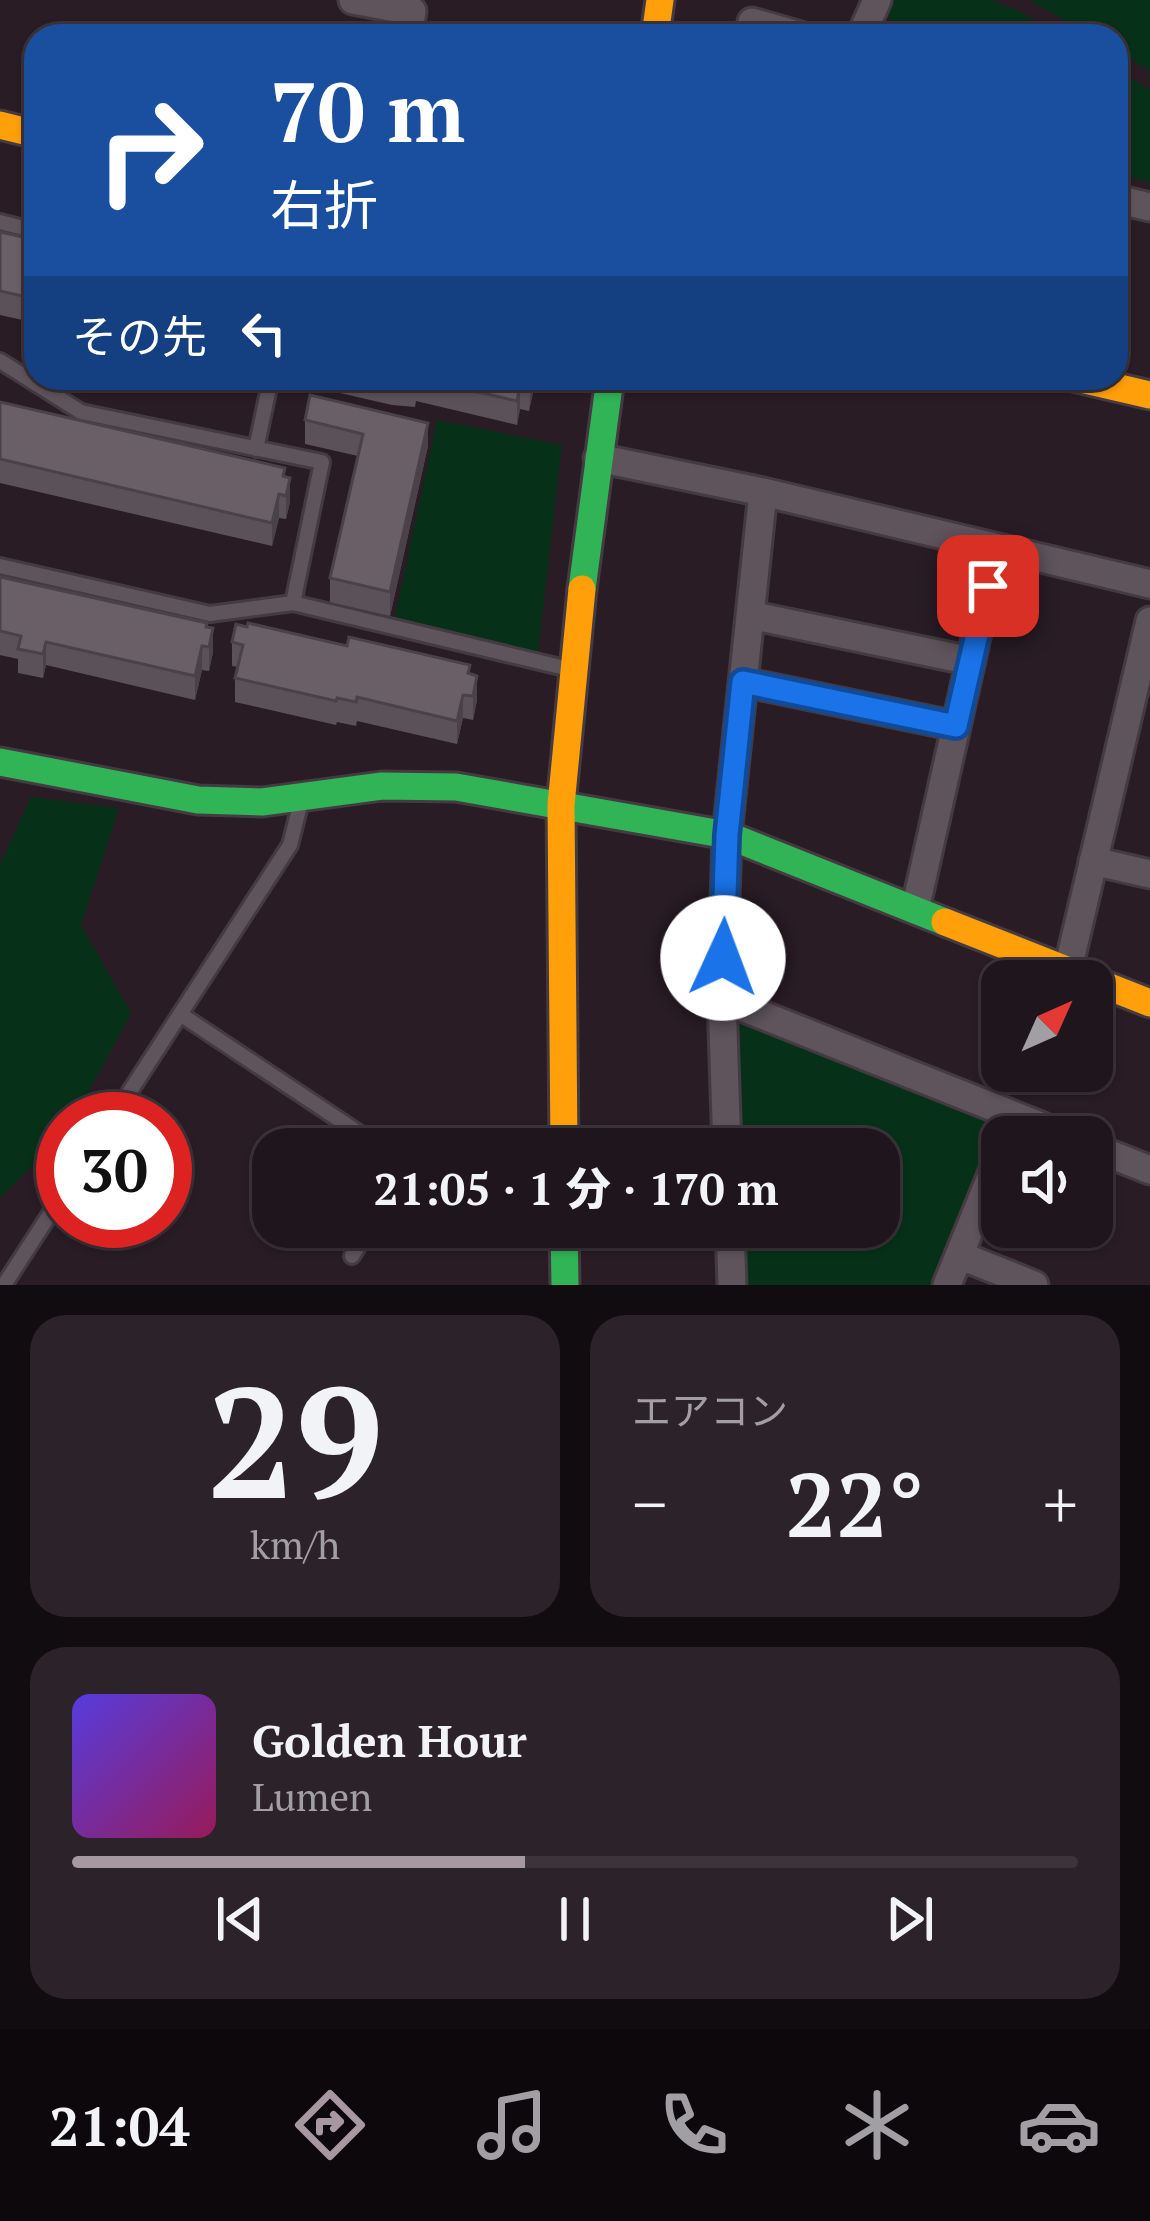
<!DOCTYPE html>
<html lang="ja">
<meta charset="utf-8">
<style>
:root{--surface:#1f151c;--page:#2c2229;--text:#f1f3f6;--muted:#a19fa3;--line:#3c343b;--accent:#a697a1}
body{margin:0;font-family:"PT Serif","Noto Sans JP",serif;background:var(--page);color:var(--text);height:100vh;display:flex;flex-direction:column;font-size:45px;white-space:nowrap}
*{box-sizing:border-box;margin:0}
p{font-size:39px;color:var(--muted)}
.icon{flex:none;width:66px;height:66px;fill:none;stroke:currentColor;stroke-width:2;stroke-linecap:round;stroke-linejoin:round}
.map{position:relative;height:1285px;overflow:hidden}
.details{display:flex;flex-direction:column;gap:30px;padding:30px;background:#110c0f;flex:1}
.details>*{flex:none}
.guide{position:absolute;left:24px;top:24px;width:1104px;height:366px;border-radius:36px;box-shadow:0 3px 9px #0004,0 0 0 3px var(--line);background:#1a4fa0;color:#fff;overflow:hidden}
.needle{width:78px;rotate:45deg}
.buttons{position:absolute;left:981px;top:960px;display:grid;gap:24px}
.buttons a{display:grid;place-items:center;width:132px;height:132px;border-radius:24px;background:var(--surface);box-shadow:0 3px 9px #0004,0 0 0 3px var(--line);font-size:60px}
.speed{position:absolute;left:36px;top:1092px;display:flex;gap:24px;font-size:60px;font-weight:700;text-align:center}
.speed>*{display:grid;place-content:center;width:156px;height:156px;border-radius:50%;background:var(--surface);box-shadow:0 3px 9px #0004,0 0 0 3px var(--line);line-height:1}
.speed .limit{border:18px solid #d22;background:#fff;color:#111}
.pin{position:absolute;display:grid;place-items:center;width:102px;height:102px;color:#fff;margin:-51px;border-radius:24px;box-shadow:0 6px 18px #0006}
.me{position:absolute;width:132px;margin:-66px;rotate:2deg;stroke-linejoin:round;filter:drop-shadow(0 0 9px #0008)}
.turn{display:flex;align-items:center;gap:42px;height:252px;padding:0 48px;font-size:54px}
.turn .icon{width:156px;height:156px;stroke-width:2.5}
.turn b{display:block;font-size:84px;line-height:102px}
.then{display:flex;align-items:center;height:114px;padding:0 48px;background:#0003;gap:24px;font-size:45px}
.big{font-size:90px;font-weight:800;line-height:1.1}
.details .tile{flex:1;display:flex;flex-direction:column;justify-content:center;gap:18px;min-width:0;padding:0 42px;border-radius:36px;background:var(--page)}
.details .dial{align-items:center;gap:0}
.dial b{font-size:156px;line-height:1}
.song{display:flex;align-items:center;gap:36px}
.cover{width:144px;height:144px;border-radius:18px;background:linear-gradient(135deg,hsl(250 70% 55%),hsl(330 70% 35%))}
.played{height:12px;border-radius:6px;background:linear-gradient(90deg,var(--accent) 45%,var(--line) 45%)}
.keys{display:flex;justify-content:space-around;direction:ltr}
.heat{display:flex;justify-content:space-between;align-items:center;font-size:66px;direction:ltr}
.details .tiles{flex:1;display:grid;gap:30px;grid-template-columns:1fr 1fr}
.tile:last-child{grid-column:span 2}
.trip{position:absolute;left:252px;top:1128px;width:648px;height:120px;border-radius:36px;background:var(--surface);box-shadow:0 3px 9px #0004,0 0 0 3px var(--line);font-weight:800;line-height:120px;text-align:center}
.menu{display:flex;height:192px;justify-content:space-around;align-items:center;background:#0c080b;color:var(--muted)}
.menu .icon{width:84px;height:84px}
.menu .active{color:var(--accent)}
.menu b{font-size:54px;color:var(--text)}
.map>svg:first-child{display:block}
</style>
<div class="map">
<svg width="1150" height="1285" viewBox="0 0 1150 1285">
<rect width="100%" height="100%" fill="#291c25"/>
<path fill="#063118" d="M893 0H990L1017 10 1060 36H885Z
M1030 0H1150V71L1116 51V36H1091Z
M1116 70 1150 90V182L1116 174Z
M437 420 562 445 537 660 393 626Z
M31 797 119 808 81 925 131 1013 74 1119H63V1134L0 1198V865Z
M747 1020 991 1119 996 1131 933 1285H744L742 1227H879V1149H740L736 1027Z"/>
<g fill="none" stroke-linecap="round" stroke-linejoin="round">
<defs>
<path id="lane" d="M0 222 36 231
M0 361 81 412 322 462 293 603
M256 449 271 378
M0 566 210 614 293 603 569 669
M180 1014 383 1149
M112 1119 290 845 301 801
M352 1256 370 1227
M4 1285 63 1194"/>
<path id="street" d="M353 0 412 11 408 36
M750 36 752 22 801 36
M861 36 877 0
M1116 199 1150 207
M598 458 763 492 1150 584
M750 615 971 661
M743 682 956 726
M1093 861 1150 874
M915 910 996 548
M1068 969 1150 621
M722 999 1068 1137
M1092 1147 1150 1170
M727 1149 722 999 727 835 763 492
M730 1227 732 1285
M959 1255 1034 1285
M947 1285 1002 1150"/>
<path id="fast" d="M582 589 610 378
M0 762 198 800 262 802 382 786 456 787 727 835 945 922
M564 1227 565 1285"/>
<path id="slow" d="M655 36 660 0
M0 125 36 134
M1077 378 1150 395
M945 922 1150 1003
M564 1149 561 805 582 589"/>
</defs>
<use href="#lane" stroke="#443a41" stroke-width="20"/>
<use href="#street" stroke="#443a41" stroke-width="33"/>
<use href="#fast" stroke="#443a41" stroke-width="33"/>
<use href="#slow" stroke="#443a41" stroke-width="33"/>
<use href="#lane" stroke="#5f535c" stroke-width="14"/>
<use href="#street" stroke="#5f535c" stroke-width="27"/>
<use href="#fast" stroke="#30b455" stroke-width="27"/>
<use href="#slow" stroke="#ff9f0a" stroke-width="27"/>
</g>
<path fill="#5b5259" d="M0 232 36 240V323L0 315Z
M292 378H535V383L529 411 520 409 517 425 416 401 415 407 392 405 292 382Z
M0 402 285 477 290 502 286 519 279 518 272 546 0 483Z
M305 420 428 446 390 616 330 602V578L358 456 305 444Z
M0 577 207 627 213 652 209 671 202 670 195 700 46 665 43 678 18 673V659L0 655Z
M232 642 470 674 477 700 473 720 463 718 457 744 357 721 356 726 337 722 336 725 235 702V678L238 667 232 666Z"/>
<path fill="#4a4248" d="M531 378H535V383L529 411Z
M520 385V409L517 425V401Z
M428 423V446L390 616V592Z
M290 478V502L286 519V496Z
M279 494V518L272 546V523Z
M213 628V652L209 671V647Z
M46 642V665L43 678V654Z
M202 646V670L195 700V676Z
M477 676V700L473 720V696Z
M463 695V718L457 744V721Z"/>
<path fill="#6a5f67" stroke="#4a4248" stroke-width="3" d="M0 232 36 240V299L0 291Z
M379 378H416L415 384Z
M418 378H531L529 387 520 385 517 401Z
M310 395 428 423 390 592 330 578 363 434 305 420Z
M0 402 285 468 283 476 290 478 286 496 279 494 272 523 0 459Z
M0 577 207 623 206 627 213 628 209 647 202 646 195 676 46 642 43 654 18 649 21 636 0 631Z
M248 623 347 646 349 637 470 665 468 673 477 676 473 696 463 695 457 721 357 697 356 702 337 698 336 701 235 678 243 645 232 642 236 624 247 627Z"/>
<g fill="none" stroke-linecap="round" stroke-linejoin="round">
<defs>
<path id="route" d="M723 958 727 835 743 682 956 726 988 586"/>
</defs>
<use href="#route" stroke="#114b97" stroke-width="30"/>
<use href="#route" stroke="#1a73e8" stroke-width="21"/>
</g>
</svg>
<div class="buttons">
<a><svg class="needle" viewBox="-14 -14 28 28"><path d="M0-13l5 13h-10z" fill="#e53935"/><path d="M0 13l5-13h-10z" fill="#a19fa3"/></svg></a>
<a><svg class="icon" aria-label="sound" viewBox="0 0 24 24"><path d="M4 9h4l5-4v14l-5-4H4zM17 9q2 3 0 6"/></svg></a>
</div>
<div class="speed"><div class="limit">30</div></div>
<div class="pin" style="left:988px;top:586px;background:#d93025"><svg class="icon" aria-label="arrive" viewBox="0 0 24 24"><path d="M6 21V4h12l-3 4 3 4H6"/></svg></div>
<svg class="me" style="left:723px;top:958px" viewBox="-20 -20 40 40"><circle r="19" fill="#fff"/><path d="M0-13L10 11 0 6-10 11z" fill="#1a73e8"/></svg>
<div class="trip">21:05 · 1 分 · 170 m</div>
<div class="guide">
<div class="turn"><svg class="icon" aria-label="right" viewBox="0 0 24 24"><path d="M7 20v-9h11M14 6l5 5-5 5"/></svg><div><b>70 m</b>右折</div></div>
<div class="then">その先<svg class="icon" aria-label="left" viewBox="0 0 24 24"><path d="M17 20v-9H6M10 6l-5 5 5 5"/></svg></div>
</div>
</div>
<section class="details">
<div class="tiles">
<div class="tile dial"><b>29</b><p>km/h</p></div>
<div class="tile"><p>エアコン</p>
<div class="heat"><a>−</a><b class="big">22°</b><a>+</a></div>
</div>
<div class="tile">
<div class="song"><i class="cover"></i><div><b>Golden Hour</b><p>Lumen</p></div></div>
<div class="played"></div>
<div class="keys"><svg class="icon" aria-label="previous" viewBox="0 0 24 24"><path d="M18 5L8 12l10 7zM5 5v14"/></svg><svg class="icon" aria-label="pause" viewBox="0 0 24 24"><path d="M8 5v14M16 5v14"/></svg><svg class="icon" aria-label="next" viewBox="0 0 24 24"><path d="M6 5l10 7-10 7zM19 5v14"/></svg></div>
</div>
</div>
</section>
<nav class="menu">
<b>21:04</b>
<svg class="icon active" aria-label="directions" viewBox="0 0 24 24"><path d="M12 3l9 9-9 9-9-9zM9 14v-3h6M13 9l2 2-2 2"/></svg>
<svg class="icon" aria-label="music" viewBox="0 0 24 24"><path d="M9 18V5l10-2v13"/><circle cx="6" cy="18" r="3"/><circle cx="16" cy="16" r="3"/></svg>
<svg class="icon" aria-label="phone" viewBox="0 0 24 24"><path d="M5 4h4l2 5-3 2q2 4 5 5l2-3 5 2v4C11 20 4 13 5 4z"/></svg>
<svg class="icon" aria-label="climate" viewBox="0 0 24 24"><path d="M12 3v18M4 7l16 10M4 17L20 7"/></svg>
<svg class="icon" aria-label="car" viewBox="0 0 24 24"><path d="M5 17H2v-5l4-1 3-4h7l3 4 3 1v5h-3M9 17h6M6 11h13"/><circle cx="7" cy="17" r="2"/><circle cx="17" cy="17" r="2"/></svg>
</nav>
